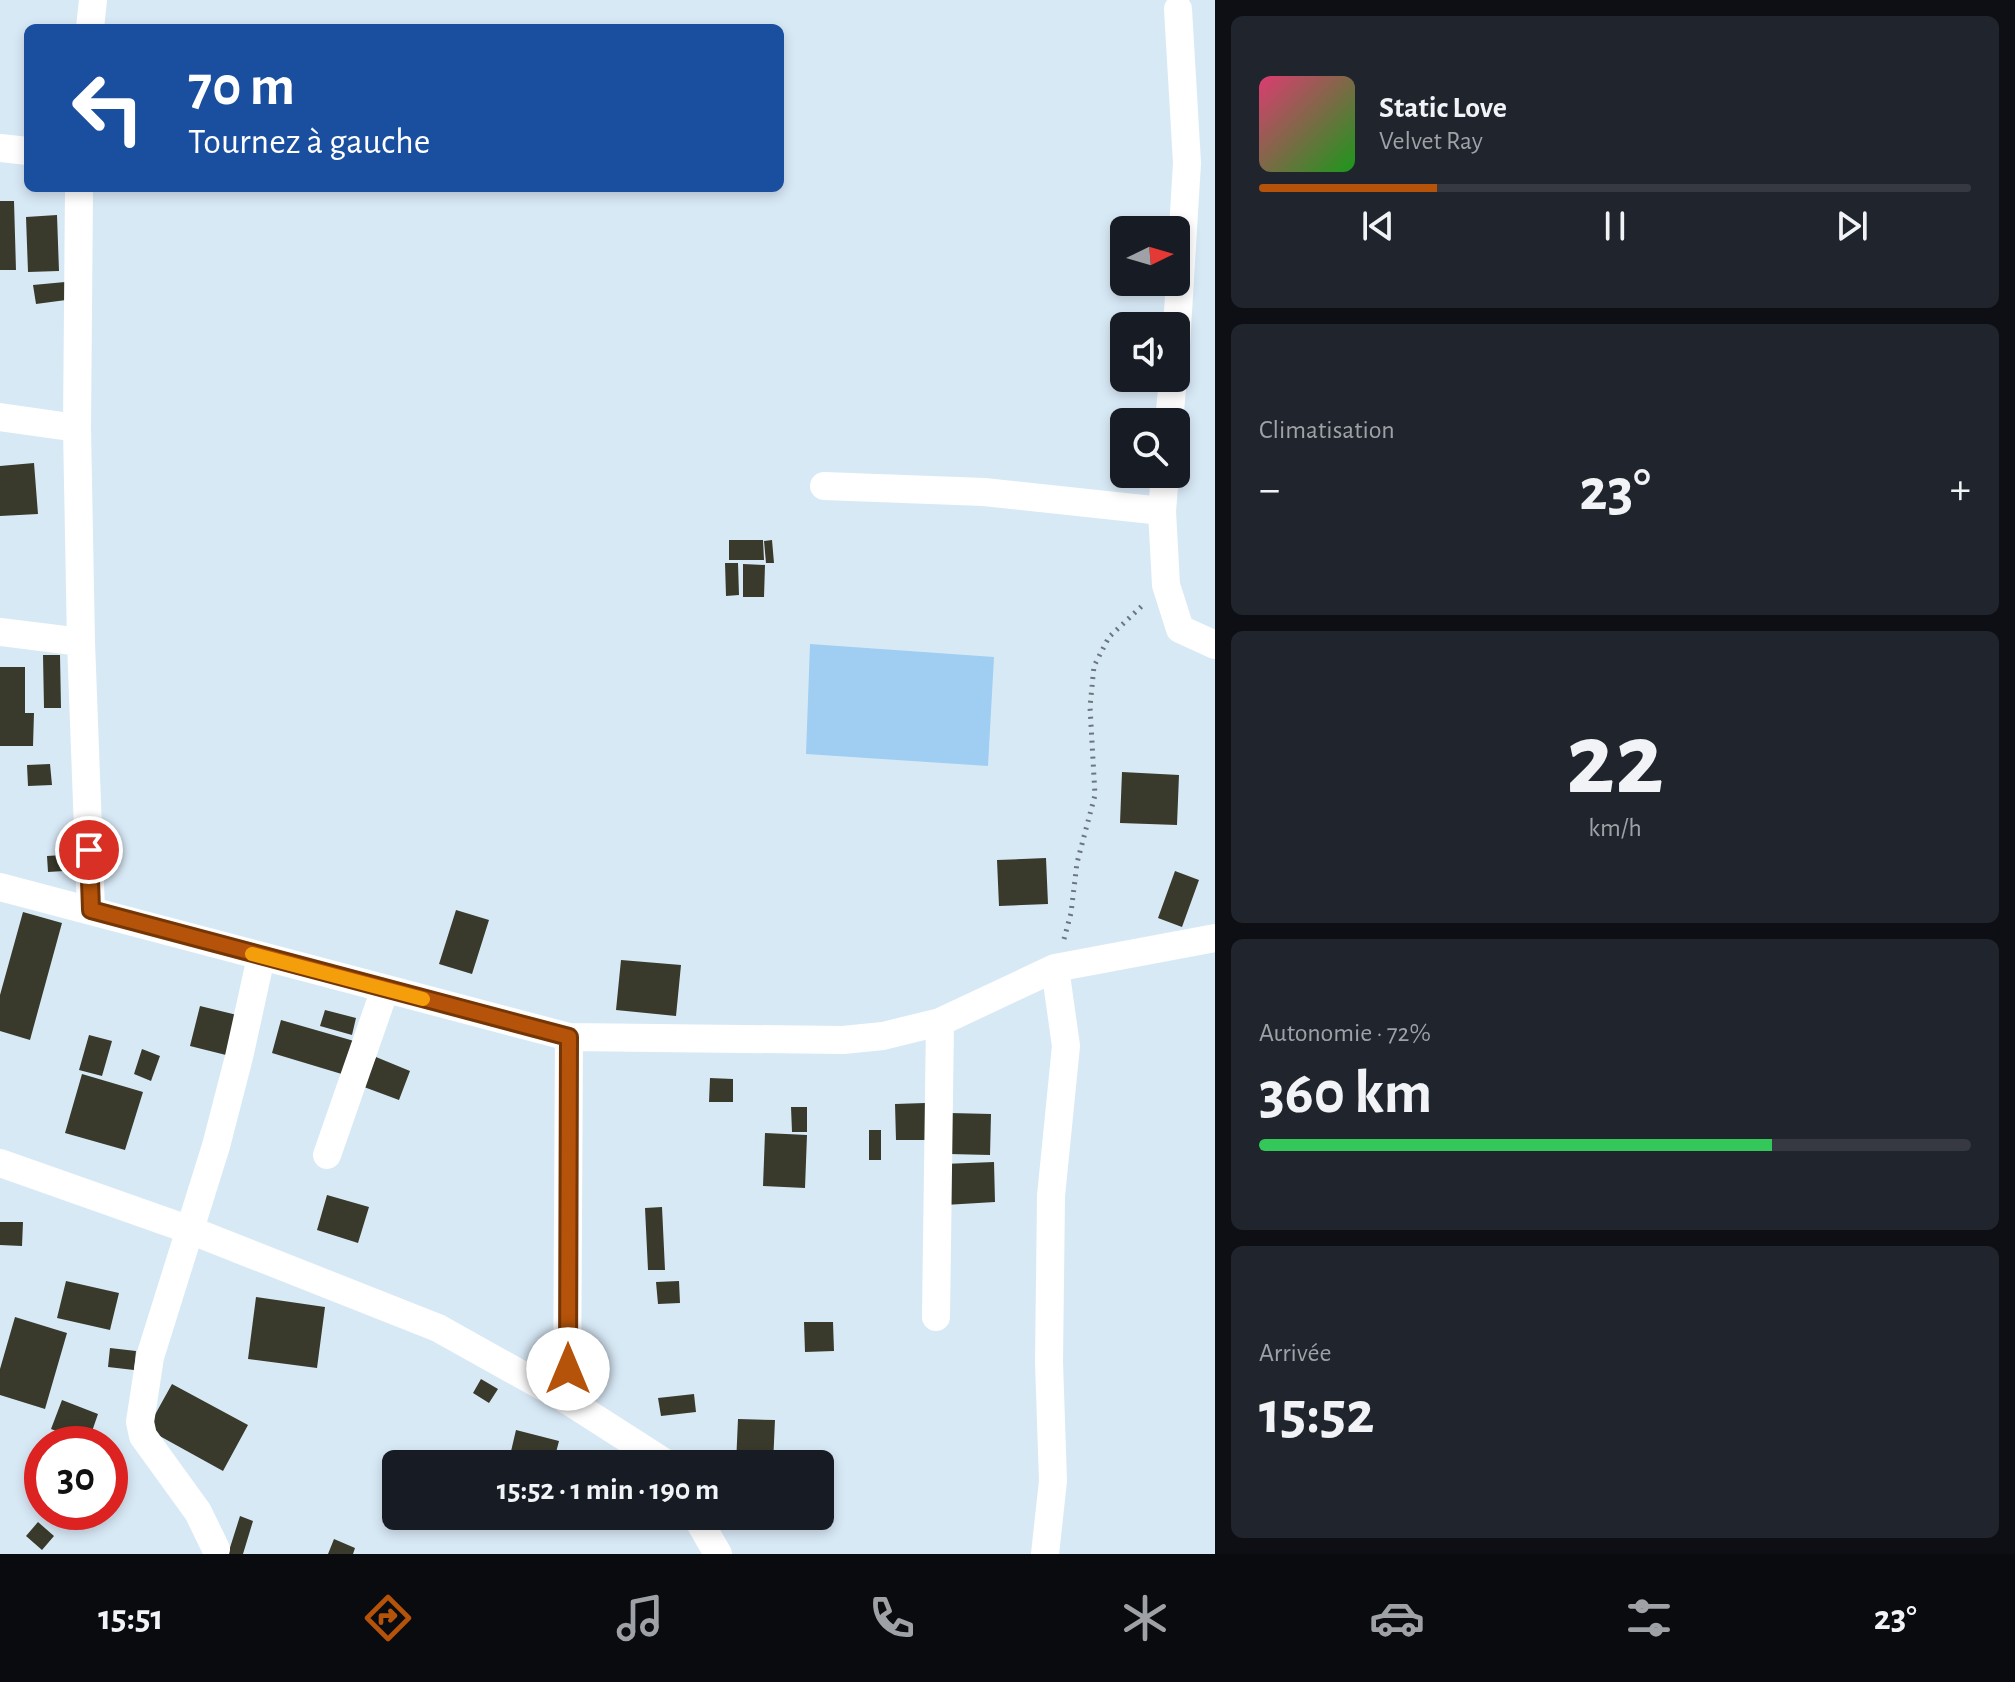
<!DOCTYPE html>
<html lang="fr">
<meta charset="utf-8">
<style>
:root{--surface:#171b24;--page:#20242c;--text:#f1f3f6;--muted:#9ea1a6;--line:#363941;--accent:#b45309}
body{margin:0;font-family:"Alegreya Sans",sans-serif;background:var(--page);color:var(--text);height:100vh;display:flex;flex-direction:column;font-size:30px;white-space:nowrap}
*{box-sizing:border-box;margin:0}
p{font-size:26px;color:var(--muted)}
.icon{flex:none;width:44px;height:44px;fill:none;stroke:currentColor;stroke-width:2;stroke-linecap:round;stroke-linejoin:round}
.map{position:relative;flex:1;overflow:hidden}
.drawer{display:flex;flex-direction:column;gap:16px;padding:16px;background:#0d0f14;width:800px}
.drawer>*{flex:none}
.top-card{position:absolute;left:24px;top:24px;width:760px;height:168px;border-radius:12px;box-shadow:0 4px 12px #0003;background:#1a4fa0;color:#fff;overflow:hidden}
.needle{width:52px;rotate:85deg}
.tools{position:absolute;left:1110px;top:216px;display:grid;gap:16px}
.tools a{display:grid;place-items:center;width:80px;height:80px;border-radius:12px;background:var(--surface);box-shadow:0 4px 12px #0003;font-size:40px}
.speed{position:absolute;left:24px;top:1426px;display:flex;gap:16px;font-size:40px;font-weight:700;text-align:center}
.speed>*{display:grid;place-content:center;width:104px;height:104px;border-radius:50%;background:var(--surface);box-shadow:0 4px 12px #0003;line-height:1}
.speed .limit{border:12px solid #d22;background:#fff;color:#111}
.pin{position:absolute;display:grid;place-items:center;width:68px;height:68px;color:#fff;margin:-34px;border:4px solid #fff;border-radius:50%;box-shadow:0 2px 8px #0007}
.me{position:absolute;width:88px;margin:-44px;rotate:0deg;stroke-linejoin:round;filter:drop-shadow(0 0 6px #0008)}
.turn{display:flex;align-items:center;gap:28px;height:168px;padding:0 32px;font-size:36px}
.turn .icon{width:104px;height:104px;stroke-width:2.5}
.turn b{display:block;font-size:56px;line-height:68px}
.big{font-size:60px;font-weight:600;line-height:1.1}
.drawer .tile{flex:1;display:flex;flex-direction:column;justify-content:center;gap:12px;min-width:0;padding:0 28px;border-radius:12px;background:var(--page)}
.drawer .dial{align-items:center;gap:0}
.dial b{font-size:104px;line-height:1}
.song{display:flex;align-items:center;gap:24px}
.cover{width:96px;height:96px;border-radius:12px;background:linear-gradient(135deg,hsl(340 70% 55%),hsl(120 70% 35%))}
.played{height:8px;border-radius:4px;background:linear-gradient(90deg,var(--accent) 25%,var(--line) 25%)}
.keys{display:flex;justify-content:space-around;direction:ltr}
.heat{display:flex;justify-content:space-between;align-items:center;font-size:44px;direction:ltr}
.charge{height:12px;border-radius:6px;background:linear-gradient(90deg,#34c759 72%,var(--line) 0)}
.trip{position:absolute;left:382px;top:1450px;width:452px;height:80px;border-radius:12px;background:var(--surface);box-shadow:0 4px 12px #0003;font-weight:600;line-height:80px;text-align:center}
.tabs{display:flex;height:128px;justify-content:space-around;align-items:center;background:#090b0e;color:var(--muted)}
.tabs .icon{width:56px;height:56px}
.tabs .active{color:var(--accent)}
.tabs b{font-size:36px;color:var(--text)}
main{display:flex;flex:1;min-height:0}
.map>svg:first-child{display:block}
</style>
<main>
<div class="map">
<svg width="1215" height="1554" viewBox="0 0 1215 1554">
<rect width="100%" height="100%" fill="#d8e9f6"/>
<path fill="#9fcef2" d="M810 644 994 657 988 766 806 754Z"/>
<path fill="#393a2b" d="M0 201H14L16 270H0Z
M57 215 59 271 28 272 26 217Z
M65 282 66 300 36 304 33 285Z
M34 463 38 514 0 516V466Z
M729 540H763L764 560H729Z
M772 540 774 563H766L764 541Z
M725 563H738L739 595 726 596Z
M743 564 765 565 764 597H743Z
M43 655H60L61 708H44Z
M0 667H25V713H34L33 746H0Z
M50 764 52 785 28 786 27 765Z
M1122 772 1179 775 1177 825 1120 823Z
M63 855 64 871 48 872 47 856Z
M1046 858 1048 904 999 906 997 860Z
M1175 871 1199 880 1182 927 1158 918Z
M456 910 489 920 472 974 439 964Z
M23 912 62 923 30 1040 0 1031V995Z
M621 960 681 965 676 1016 616 1010Z
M200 1006 237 1015 226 1055 190 1046Z
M325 1010 356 1018 352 1035 320 1026Z
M281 1020 354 1041 345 1075 272 1053Z
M89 1035 112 1041 102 1076 79 1070Z
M142 1049 160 1056 151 1081 134 1074Z
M376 1057 410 1071 399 1100 364 1087Z
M82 1074 143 1092 125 1150 65 1133Z
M710 1078 733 1079V1102H709Z
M925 1103 926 1140H896L895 1104Z
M791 1107H807V1132H792Z
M950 1113 991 1114 990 1155 949 1154Z
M869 1130H881V1160H869Z
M765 1133 807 1135 805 1188 763 1186Z
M994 1162 995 1202 945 1205 943 1164Z
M327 1195 369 1207 358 1243 317 1230Z
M662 1207 665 1270H648L645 1208Z
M0 1222H23L22 1246 0 1245Z
M66 1281 119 1293 110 1330 57 1318Z
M679 1281 680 1303 658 1304 656 1282Z
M256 1297 325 1307 317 1368 248 1359Z
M15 1317 67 1333 45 1409 0 1395V1369Z
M804 1322H833L834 1351 805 1352Z
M110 1348 136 1351 134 1370 108 1367Z
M481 1379 498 1389 489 1403 473 1393Z
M172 1384 248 1425 223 1471 147 1429Z
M694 1394 696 1412 661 1416 658 1398Z
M62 1400 98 1414 88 1443 51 1429Z
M738 1419 775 1420 773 1464H736Z
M516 1430 559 1441 553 1464H508Z
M240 1516 253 1521 243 1554H228Z
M727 1516H776V1526L727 1525Z
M38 1522 54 1536 42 1550 26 1536Z
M334 1539 355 1548 353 1554H328Z"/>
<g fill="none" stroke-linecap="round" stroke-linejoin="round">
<path stroke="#6b767f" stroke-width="5" stroke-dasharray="2 6" stroke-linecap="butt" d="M1064 939 1071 913 1077 863 1095 795 1090 707 1094 666 1109 637 1144 604"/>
<path stroke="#fff" stroke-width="28" d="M90 28 93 0
M0 148 28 151
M79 188 77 428 81 642 91 910
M1176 345 1187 163 1178 9
M0 417 77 428
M1169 422 1173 378
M1165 474 1162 511 1166 585 1180 629 1215 645
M824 486 984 492 1162 511
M0 632 81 642
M0 887 569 1037
M327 1155 385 989
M0 1163 190 1230 438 1328 567 1400 667 1464
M936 1317 940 1022 1055 968
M567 1400 569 1037 843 1040 883 1036 940 1022
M696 1516 718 1554
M216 1549 198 1512 143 1436 140 1422 150 1357 216 1146 239 1057 261 957
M1045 1554 1053 1481 1049 1362 1051 1196 1066 1046 1055 968 1215 938"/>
</g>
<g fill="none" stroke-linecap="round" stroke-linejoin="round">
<defs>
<path id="route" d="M89 850 91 910 569 1037 568 1369"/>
</defs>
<use href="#route" stroke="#753606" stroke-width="20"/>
<use href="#route" stroke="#b45309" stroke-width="14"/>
<path stroke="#f59e0b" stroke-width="14" d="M252 954 423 999"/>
</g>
</svg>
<div class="tools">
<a><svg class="needle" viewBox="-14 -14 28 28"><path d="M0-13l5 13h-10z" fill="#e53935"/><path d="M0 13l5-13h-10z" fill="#9ea1a6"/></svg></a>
<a><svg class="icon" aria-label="sound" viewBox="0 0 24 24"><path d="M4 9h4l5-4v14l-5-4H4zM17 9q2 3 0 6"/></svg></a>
<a><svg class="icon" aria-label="search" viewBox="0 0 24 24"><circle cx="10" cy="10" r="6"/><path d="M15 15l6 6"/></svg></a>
</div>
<div class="speed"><div class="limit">30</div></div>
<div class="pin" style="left:89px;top:850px;background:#d93025"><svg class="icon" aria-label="arrive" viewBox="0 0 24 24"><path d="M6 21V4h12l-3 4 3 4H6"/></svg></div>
<svg class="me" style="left:568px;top:1369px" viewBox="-20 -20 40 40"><circle r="19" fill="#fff"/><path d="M0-13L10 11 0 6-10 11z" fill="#b45309"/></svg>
<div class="trip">15:52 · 1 min · 190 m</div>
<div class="top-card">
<div class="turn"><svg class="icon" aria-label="left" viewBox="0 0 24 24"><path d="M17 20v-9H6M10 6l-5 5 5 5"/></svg><div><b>70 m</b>Tournez à gauche</div></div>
</div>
</div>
<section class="drawer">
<div class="tile">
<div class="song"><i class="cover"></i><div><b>Static Love</b><p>Velvet Ray</p></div></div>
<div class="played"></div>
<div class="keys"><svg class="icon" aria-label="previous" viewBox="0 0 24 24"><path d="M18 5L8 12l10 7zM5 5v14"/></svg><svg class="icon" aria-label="pause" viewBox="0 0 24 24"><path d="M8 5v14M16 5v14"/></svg><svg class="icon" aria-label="next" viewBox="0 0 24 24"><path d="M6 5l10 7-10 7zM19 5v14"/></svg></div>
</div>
<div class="tile"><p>Climatisation</p>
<div class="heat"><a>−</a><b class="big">23°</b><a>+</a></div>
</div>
<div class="tile dial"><b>22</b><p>km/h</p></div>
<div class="tile"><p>Autonomie · 72%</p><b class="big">360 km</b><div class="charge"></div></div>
<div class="tile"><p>Arrivée</p><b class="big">15:52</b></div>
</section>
</main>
<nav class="tabs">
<b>15:51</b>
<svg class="icon active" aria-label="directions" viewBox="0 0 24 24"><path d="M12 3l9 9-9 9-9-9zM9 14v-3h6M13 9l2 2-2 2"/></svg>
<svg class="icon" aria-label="music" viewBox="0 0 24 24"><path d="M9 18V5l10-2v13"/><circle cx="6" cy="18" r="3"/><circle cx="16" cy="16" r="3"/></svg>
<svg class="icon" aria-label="phone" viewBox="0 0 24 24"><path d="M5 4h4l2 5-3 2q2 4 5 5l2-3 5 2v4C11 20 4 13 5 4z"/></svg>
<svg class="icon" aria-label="climate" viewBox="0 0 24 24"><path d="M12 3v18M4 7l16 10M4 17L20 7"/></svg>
<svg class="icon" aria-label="car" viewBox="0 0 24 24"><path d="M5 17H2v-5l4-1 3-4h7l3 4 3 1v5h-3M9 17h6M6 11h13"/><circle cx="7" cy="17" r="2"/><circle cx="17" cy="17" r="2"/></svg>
<svg class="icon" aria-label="filters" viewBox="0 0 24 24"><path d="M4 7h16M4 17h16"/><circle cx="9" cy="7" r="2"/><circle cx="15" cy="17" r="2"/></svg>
<b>23°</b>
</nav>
